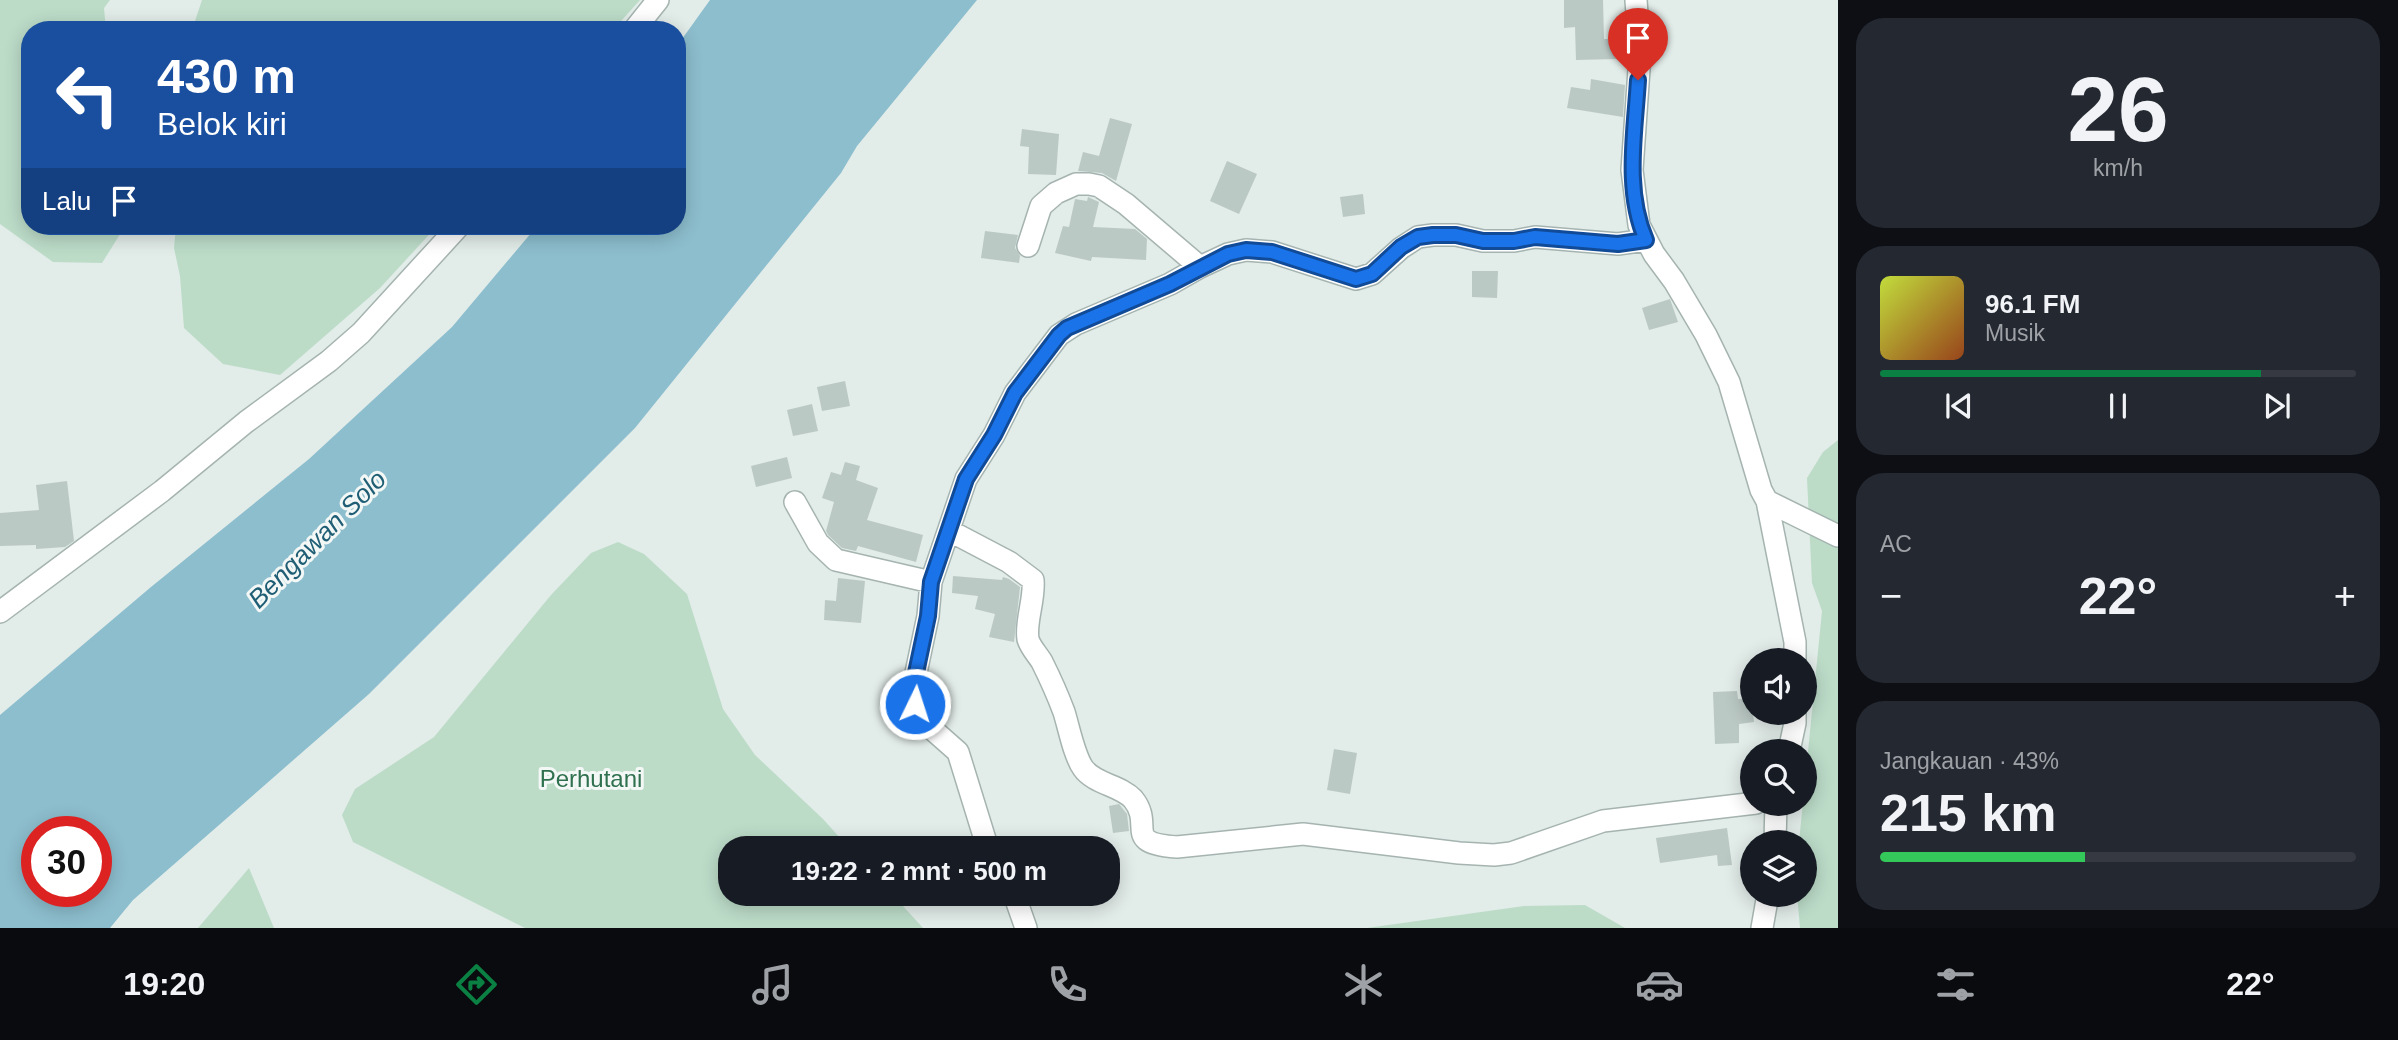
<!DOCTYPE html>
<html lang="id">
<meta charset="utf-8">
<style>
:root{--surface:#171b24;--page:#242831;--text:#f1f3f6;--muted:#9ea1a6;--line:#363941;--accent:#0b8043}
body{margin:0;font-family:Helvetica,sans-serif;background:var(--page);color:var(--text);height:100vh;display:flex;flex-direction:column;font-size:26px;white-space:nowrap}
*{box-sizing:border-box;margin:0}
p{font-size:23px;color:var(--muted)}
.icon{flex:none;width:38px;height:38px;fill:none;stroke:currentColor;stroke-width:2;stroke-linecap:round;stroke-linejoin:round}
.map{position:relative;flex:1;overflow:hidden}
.panel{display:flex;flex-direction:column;gap:18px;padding:18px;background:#0d0f14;width:560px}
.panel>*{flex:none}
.banner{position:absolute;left:21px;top:21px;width:665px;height:214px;border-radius:28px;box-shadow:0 4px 18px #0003;background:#1a4fa0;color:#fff;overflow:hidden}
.controls{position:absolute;left:1740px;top:648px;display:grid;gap:14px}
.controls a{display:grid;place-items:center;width:77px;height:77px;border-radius:50%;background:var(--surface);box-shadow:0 4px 18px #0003;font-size:35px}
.speed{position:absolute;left:21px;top:816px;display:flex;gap:14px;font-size:35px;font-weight:700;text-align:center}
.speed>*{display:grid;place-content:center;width:91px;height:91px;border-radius:50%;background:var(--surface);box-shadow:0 4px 18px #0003;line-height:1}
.speed .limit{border:10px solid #d22;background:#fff;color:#111}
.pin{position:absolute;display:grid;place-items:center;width:60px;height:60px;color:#fff;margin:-72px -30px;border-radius:50% 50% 50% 0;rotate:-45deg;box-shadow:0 0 7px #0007}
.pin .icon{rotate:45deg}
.me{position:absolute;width:77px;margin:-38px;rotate:4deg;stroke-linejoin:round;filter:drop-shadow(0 0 5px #0008)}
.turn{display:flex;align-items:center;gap:24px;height:147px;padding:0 21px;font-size:32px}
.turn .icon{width:91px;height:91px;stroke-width:2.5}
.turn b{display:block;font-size:49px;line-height:60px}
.then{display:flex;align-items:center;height:66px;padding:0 21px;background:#0003;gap:14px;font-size:26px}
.big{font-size:52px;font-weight:700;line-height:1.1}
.panel .tile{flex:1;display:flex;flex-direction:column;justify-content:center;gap:10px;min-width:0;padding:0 24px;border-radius:28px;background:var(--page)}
.panel .dial{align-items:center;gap:0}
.dial b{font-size:91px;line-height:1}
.song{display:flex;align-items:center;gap:21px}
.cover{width:84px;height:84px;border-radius:10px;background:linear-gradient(135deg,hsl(70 70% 55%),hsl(20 70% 35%))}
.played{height:7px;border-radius:4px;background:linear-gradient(90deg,var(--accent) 80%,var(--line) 80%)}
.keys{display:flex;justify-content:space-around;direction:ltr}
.heat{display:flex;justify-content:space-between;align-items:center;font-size:38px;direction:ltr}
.charge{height:10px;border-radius:5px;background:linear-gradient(90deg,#34c759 43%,var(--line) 0)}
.trip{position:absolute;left:718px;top:836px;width:402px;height:70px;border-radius:28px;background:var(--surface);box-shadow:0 4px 18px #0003;font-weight:700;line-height:70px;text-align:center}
.tab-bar{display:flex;height:112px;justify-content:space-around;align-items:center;background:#090b0e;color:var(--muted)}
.tab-bar .icon{width:49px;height:49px}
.tab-bar .active{color:var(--accent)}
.tab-bar b{font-size:32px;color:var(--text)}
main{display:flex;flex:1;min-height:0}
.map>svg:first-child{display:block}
</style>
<main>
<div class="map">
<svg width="1838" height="928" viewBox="0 0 1838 928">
<rect width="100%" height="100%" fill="#e2ece9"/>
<path fill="#bcdcc8" d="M0 0H110L104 8 106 30H30V226H123L122 231 102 263 53 262 0 224Z
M202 0H640L613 30H192Z
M176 226H437L380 288 280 375 223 364 184 328 180 276 174 248Z
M1838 440V928H1800L1797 894H1804V842H1799L1822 611 1812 583 1807 478 1823 452Z
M618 542 644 554 687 594 723 709 755 755 823 819 850 849H730V894H892L923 928H525L353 842 342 815 355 789 434 737 551 595 591 553Z
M249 868 274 928H198Z
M1585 905 1625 928H1367L1524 906Z"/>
<path fill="#8dbece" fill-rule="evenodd" d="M710 0H977L857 146 841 173 635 428 369 694 133 900 110 928H0V715L151 587 309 459 452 327 537 226H677V46ZM37 831H96V891H37Z"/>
<path fill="#bbc9c5" d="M1564 0H1603L1604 39H1617V59L1576 60 1575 27 1564 28Z
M1591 79 1625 85 1623 117 1567 108 1571 87 1590 90Z
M1110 118 1132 124 1116 181 1102 173 1078 171 1083 152 1099 156Z
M1022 129 1059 134 1056 175 1028 174 1029 147 1020 146Z
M1227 161 1257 174 1239 214 1210 201Z
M1363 194 1365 214 1343 217 1340 197Z
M1088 197 1099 202 1093 227 1135 229 1147 239 1146 260 1092 257 1091 261 1055 253 1063 226 1069 227 1075 199 1087 201Z
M985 231 1018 235 1015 248 1020 256 1019 263 981 258Z
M1472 271H1498L1497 298 1472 297Z
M1670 299 1678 322 1649 330 1642 308Z
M845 381 850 406 822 411 817 387Z
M812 404 818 431 793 436 787 410Z
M787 457 792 478 756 487 751 466Z
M845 462 860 466 856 480 878 488 867 520 923 535 916 562 858 546 856 551 842 548 828 535 826 531 834 502 822 498 831 472 841 475Z
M67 481 74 541 65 547 36 549V545L0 546V513L39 510 36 485Z
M953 576 1002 580 1003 577 1009 579 1020 587 1014 642 989 637 995 614 975 609 978 596 952 593Z
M838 578 865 581 861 623 824 620 825 600 836 601Z
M1737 691 1738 699 1751 698 1754 722 1739 724V743L1715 744 1713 692Z
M1334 749 1357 753 1350 794 1327 790Z
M1119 804 1127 814 1129 831 1113 833 1109 806Z
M1727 828 1732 865 1718 866 1717 855 1660 863 1656 838Z"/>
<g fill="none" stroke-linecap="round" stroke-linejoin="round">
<defs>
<path id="minor" d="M1636 0 1640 55 1632 170 1639 225 1654 254 1674 281 1706 335 1729 382 1761 490 1767 501 1838 536
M634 30 658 0
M1028 246 1041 206 1056 193 1076 184H1089L1099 186 1126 204 1200 267
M1767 501 1795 642V660
M795 502 818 543 836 560 931 582
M950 531 1009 562 1033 580C1035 599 1025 622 1028 639 1030 647 1038 655 1042 662 1050 678 1058 696 1064 712 1069 728 1074 755 1083 768 1094 784 1120 785 1133 799 1155 826 1121 843 1177 847L1303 834 1459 853 1494 855 1511 853 1603 821 1756 803
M0 612 162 491 246 422 329 361 361 333 459 226
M1789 751 1795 723V712
M1775 842 1776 803
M988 849 958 752 924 722 915 704 913 687 928 616 931 582 966 479 994 435 1015 393 1059 335 1076 324 1170 284 1200 267 1228 254 1246 250 1272 252 1356 279 1372 274 1401 248 1418 237 1433 235H1456L1483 241H1514L1535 237 1618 244 1646 240
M1014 894 1026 928
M1762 928 1768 894"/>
</defs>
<use href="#minor" stroke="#a5b4b0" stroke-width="24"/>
<use href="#minor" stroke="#fff" stroke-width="21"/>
</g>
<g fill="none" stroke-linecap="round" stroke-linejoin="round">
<defs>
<path id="route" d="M915 704 913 687 928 616 931 582 966 479 994 435 1015 393 1059 335 1067 328 1170 284 1228 254 1246 250 1272 252 1356 279 1372 274 1401 247 1418 237 1433 235H1456L1483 241H1514L1535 237 1618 244 1646 240C1624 190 1635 132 1638 80"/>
</defs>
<use href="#route" stroke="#114b97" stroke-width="18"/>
<use href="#route" stroke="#1a73e8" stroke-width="12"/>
</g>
<g text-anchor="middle" stroke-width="6" stroke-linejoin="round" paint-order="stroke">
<g font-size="24" fill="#2f714f" stroke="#f3f8f6">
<text x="591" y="787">Perhutani</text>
</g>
<g font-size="26" font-style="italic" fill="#205e75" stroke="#f3f8f6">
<text transform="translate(317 539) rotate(-45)" y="9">Bengawan Solo</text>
</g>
</g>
</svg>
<div class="controls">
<a><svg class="icon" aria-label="sound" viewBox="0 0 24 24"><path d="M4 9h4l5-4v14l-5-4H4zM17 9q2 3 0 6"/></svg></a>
<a><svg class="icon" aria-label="search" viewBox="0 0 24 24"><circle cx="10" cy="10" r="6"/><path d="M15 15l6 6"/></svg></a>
<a><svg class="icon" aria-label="layers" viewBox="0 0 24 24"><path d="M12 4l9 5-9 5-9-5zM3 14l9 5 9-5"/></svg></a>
</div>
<div class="speed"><div class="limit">30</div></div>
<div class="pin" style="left:1638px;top:80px;background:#d93025"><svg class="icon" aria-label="arrive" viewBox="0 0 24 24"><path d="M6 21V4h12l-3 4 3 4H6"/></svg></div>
<svg class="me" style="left:915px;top:704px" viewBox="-20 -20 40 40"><circle r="17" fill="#1a73e8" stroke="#fff" stroke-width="3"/><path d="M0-11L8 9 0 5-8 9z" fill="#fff"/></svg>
<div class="trip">19:22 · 2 mnt · 500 m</div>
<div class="banner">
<div class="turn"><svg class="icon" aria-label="left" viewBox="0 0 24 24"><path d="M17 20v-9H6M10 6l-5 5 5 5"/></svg><div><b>430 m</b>Belok kiri</div></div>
<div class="then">Lalu<svg class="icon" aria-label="arrive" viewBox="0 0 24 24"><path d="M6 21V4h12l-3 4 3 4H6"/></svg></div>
</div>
</div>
<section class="panel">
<div class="tile dial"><b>26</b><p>km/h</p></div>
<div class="tile">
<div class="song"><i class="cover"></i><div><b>96.1 FM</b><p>Musik</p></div></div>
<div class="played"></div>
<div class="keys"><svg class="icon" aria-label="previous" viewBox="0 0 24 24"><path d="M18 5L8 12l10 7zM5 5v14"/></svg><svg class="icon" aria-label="pause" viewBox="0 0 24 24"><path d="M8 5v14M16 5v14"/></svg><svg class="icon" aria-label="next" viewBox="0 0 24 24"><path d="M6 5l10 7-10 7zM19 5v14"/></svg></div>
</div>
<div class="tile"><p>AC</p>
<div class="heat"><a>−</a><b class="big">22°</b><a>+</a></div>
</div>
<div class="tile"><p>Jangkauan · 43%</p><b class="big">215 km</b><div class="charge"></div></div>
</section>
</main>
<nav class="tab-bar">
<b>19:20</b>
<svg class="icon active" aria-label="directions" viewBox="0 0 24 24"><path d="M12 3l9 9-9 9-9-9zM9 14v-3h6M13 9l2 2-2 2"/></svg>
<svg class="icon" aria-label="music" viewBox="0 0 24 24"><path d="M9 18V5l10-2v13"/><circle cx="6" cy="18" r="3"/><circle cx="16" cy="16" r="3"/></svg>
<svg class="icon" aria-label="phone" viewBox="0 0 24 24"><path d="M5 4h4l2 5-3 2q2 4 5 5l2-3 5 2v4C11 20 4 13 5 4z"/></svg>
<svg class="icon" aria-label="climate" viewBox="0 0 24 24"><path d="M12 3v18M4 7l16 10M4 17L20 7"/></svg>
<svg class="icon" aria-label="car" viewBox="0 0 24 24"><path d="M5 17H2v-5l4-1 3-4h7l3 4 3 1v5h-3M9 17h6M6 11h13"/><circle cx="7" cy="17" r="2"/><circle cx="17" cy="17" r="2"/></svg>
<svg class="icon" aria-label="filters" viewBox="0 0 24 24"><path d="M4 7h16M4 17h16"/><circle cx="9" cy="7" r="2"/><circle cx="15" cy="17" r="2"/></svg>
<b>22°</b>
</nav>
